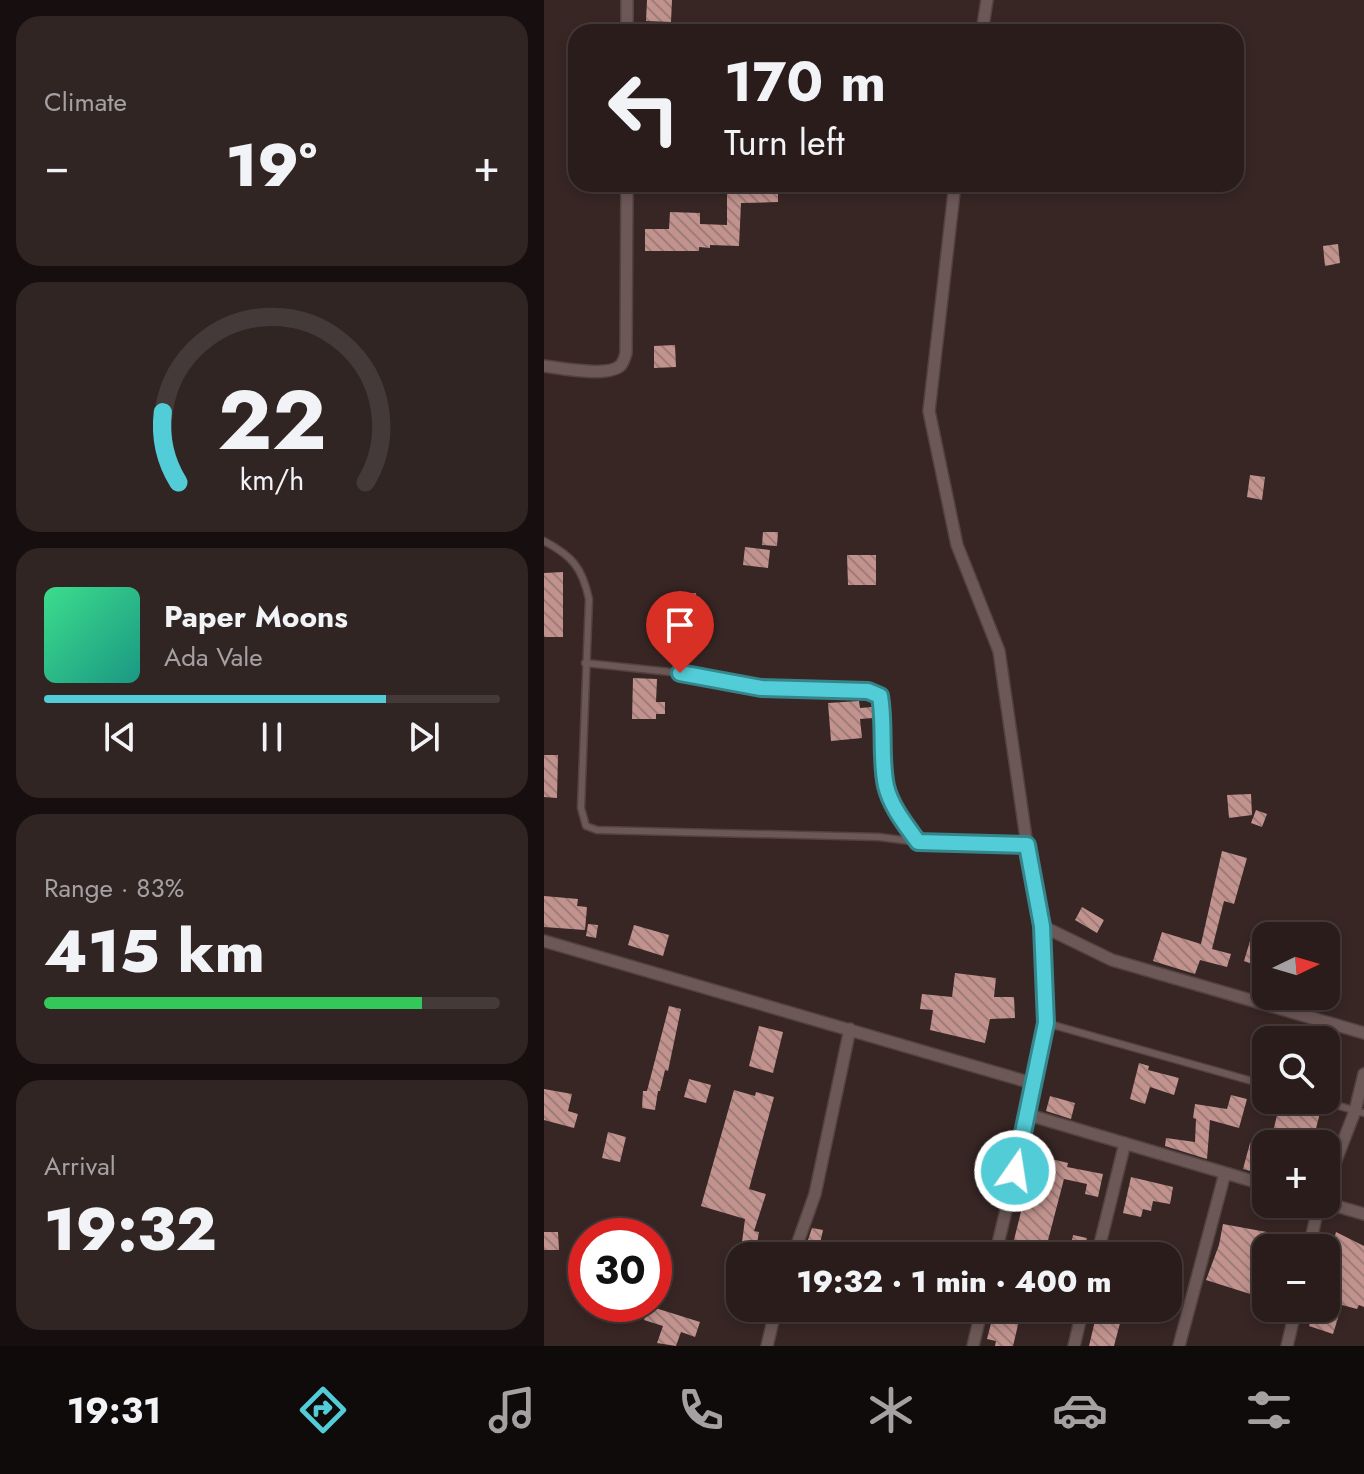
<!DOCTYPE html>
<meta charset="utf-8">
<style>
:root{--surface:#291c1b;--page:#312524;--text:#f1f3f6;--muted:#a5a1a3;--line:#453a3a;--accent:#52ccd6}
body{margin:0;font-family:Jost,sans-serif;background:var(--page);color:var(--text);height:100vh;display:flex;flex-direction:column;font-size:30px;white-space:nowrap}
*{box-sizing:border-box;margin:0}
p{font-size:26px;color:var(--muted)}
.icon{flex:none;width:44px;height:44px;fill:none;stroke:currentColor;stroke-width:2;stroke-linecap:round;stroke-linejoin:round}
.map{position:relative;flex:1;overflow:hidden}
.drawer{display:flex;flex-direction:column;gap:16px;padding:16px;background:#170f0f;width:544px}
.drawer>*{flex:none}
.hud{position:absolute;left:24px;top:24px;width:676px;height:168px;border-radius:24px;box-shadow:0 4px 12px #0003,0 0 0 2px var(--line);background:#291c1b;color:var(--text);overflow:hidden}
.needle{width:52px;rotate:85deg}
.controls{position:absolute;left:708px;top:922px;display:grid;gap:16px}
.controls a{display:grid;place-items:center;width:88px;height:88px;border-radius:16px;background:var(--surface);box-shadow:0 4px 12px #0003,0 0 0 2px var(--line);font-size:40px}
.speed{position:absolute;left:24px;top:1218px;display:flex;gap:16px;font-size:40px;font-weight:700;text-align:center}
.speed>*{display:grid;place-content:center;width:104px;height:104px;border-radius:50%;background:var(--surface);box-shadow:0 4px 12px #0003,0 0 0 2px var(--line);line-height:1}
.speed .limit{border:12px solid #d22;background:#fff;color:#111}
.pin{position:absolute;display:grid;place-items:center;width:68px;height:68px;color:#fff;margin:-82px -34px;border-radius:50% 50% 50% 0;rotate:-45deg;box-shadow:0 0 8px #0007}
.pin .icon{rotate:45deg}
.me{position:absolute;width:88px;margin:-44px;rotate:13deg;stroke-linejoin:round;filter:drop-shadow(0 0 6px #0008)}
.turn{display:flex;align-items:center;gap:28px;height:168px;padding:0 24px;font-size:36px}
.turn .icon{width:104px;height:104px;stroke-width:2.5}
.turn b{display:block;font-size:56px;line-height:68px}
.big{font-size:60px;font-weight:800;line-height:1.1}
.drawer .widget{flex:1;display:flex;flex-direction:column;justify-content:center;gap:12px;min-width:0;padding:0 28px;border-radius:24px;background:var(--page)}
.drawer .dial{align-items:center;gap:0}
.dial svg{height:208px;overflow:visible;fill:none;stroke:var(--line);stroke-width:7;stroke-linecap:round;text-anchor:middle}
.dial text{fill:var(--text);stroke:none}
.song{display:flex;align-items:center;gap:24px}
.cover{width:96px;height:96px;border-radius:12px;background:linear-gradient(135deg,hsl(150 70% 55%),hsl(170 70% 35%))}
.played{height:8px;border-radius:4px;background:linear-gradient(90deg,var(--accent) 75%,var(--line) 75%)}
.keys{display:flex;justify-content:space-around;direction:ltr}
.heat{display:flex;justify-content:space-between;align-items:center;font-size:44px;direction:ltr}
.charge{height:12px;border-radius:6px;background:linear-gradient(90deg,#34c759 83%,var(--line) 0)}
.trip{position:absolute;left:182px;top:1242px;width:456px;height:80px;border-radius:24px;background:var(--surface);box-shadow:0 4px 12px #0003,0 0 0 2px var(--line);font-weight:800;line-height:80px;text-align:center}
.tabs{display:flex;height:128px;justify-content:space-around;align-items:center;background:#100b0b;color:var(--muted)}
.tabs .icon{width:56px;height:56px}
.tabs .current{color:var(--accent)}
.tabs b{font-size:36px;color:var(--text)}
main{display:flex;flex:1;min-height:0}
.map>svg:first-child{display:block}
</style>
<main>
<section class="drawer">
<div class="widget"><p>Climate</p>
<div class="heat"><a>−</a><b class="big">19°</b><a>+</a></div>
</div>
<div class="widget dial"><svg viewBox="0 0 100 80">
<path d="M14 69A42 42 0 1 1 86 69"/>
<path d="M14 69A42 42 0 0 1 8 42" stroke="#52ccd6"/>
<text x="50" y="56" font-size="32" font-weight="700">22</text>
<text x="50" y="72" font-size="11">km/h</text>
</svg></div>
<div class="widget">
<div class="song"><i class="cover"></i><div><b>Paper Moons</b><p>Ada Vale</p></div></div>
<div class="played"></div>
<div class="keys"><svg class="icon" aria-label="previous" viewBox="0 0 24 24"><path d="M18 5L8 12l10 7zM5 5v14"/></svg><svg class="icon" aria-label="pause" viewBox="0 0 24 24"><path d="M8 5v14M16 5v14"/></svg><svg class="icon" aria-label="next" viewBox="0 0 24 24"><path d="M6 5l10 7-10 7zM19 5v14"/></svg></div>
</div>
<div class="widget"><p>Range · 83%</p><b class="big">415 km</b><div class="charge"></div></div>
<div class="widget"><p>Arrival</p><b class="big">19:32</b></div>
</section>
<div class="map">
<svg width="820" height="1346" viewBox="0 0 820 1346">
<defs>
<pattern id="building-back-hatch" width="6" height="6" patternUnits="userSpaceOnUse" patternTransform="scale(2)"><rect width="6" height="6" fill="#c2938e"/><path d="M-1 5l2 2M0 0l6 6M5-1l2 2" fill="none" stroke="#9e7c78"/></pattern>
</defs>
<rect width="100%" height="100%" fill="#372624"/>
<path fill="url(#building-back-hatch)" d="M103 0H128L127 22 102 21Z
M183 188H197V193H234V202L197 203 195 246 166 245V248L155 247V251H101V229H125L126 212 156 213V224L183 225Z
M794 244 796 263 781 266 779 246Z
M131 345 132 367 110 368V346Z
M706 475 721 477 718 500 703 497Z
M219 532H234L233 546 218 545Z
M201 547 226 550 224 568 199 565Z
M303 555H332V585H304Z
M19 572V637H0V573Z
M152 593 154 637H136L134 594Z
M89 678 113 679 112 702H121V714H112V719H88Z
M315 701 316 708 328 707 329 718 316 719 318 738 287 741 284 703Z
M0 755H14L13 798 0 797Z
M707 794 708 815 685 818 683 795Z
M712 810 723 814 718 827 707 823Z
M678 851 703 858 690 904 680 901 668 949 687 954 683 967 656 960 651 974 609 961 618 932 657 944Z
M0 896 34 899 33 906 43 907 41 930 0 927Z
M538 907 560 920 553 933 531 920Z
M44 924 54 925 52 938 42 936Z
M90 925 125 935 119 956 84 945Z
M706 941 722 946V969L700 961Z
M411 973 452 978 450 997H470L471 1018 446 1019 441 1043 386 1030 389 1010 376 1009 378 994 408 997Z
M125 1006 137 1009 124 1071 121 1070 116 1091H114L111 1110 98 1108 99 1091H103Z
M215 1026 239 1032 229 1073 205 1066Z
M595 1063 605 1066 604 1070 635 1078 630 1095 606 1087 601 1104 586 1099Z
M145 1079 167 1085 162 1103 140 1097Z
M0 1089 28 1094 24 1111 34 1114 30 1128 0 1120Z
M190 1090 211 1096 212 1092 230 1097 205 1189 222 1194 210 1231 215 1232 212 1249 204 1247 201 1256 196 1258 201 1219 157 1206Z
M687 1095 703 1099 695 1128 666 1120 663 1159 621 1146 622 1138 651 1142 652 1119 649 1118 651 1104 683 1109Z
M506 1096 531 1103 527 1119 502 1111Z
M736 1103 776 1113 768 1144H726Z
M64 1132 82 1137 76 1162 58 1158Z
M706 1143 721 1147 714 1173 699 1169Z
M491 1155 524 1163 523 1167 559 1174 554 1197 541 1194 543 1184 520 1179 502 1248 470 1240Z
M587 1177 629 1187 626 1204 609 1201 607 1211 599 1209 597 1217 579 1213Z
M679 1224 744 1236 742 1248H722V1299L662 1280 675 1245Z
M268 1228 279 1230 275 1248 262 1246Z
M0 1232H14L15 1250H0Z
M792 1232 820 1246V1307L815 1305 813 1309 798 1305 789 1334 765 1326 771 1308H782V1265Z
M529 1235 543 1238 539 1256H525Z
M105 1306 156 1322 151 1337 137 1332 132 1346 113 1343 119 1326 100 1320Z
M451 1308H478L469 1346H451L452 1341 443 1339Z
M554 1308H580L570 1346H545Z"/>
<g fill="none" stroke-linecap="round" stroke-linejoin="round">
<defs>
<path id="lane" d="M0 541C28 556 38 567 45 599L37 808 42 826 53 830 335 837 374 842 483 845
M41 663 136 673 217 688 324 691 336 696C341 726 336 757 342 786 346 807 362 825 373 842
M502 1023 722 1085
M774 1100 820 1113"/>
<path id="street" d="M83 0V32
M438 32 443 0
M411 184 385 411 413 545 455 651 483 845 498 926 502 1023 485 1115 451 1256
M0 366C16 368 65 378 77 365 80 361 81 357 82 353L83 184
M498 926 568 960 820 1033
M0 941 491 1084
M485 1115 722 1185
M782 1186 811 1111 820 1074
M782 1203 820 1214
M765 1248 775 1204
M249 1256 271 1194 306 1029
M553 1256 581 1143
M223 1346 232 1308
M429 1346 438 1308
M530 1346 539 1308
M635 1346 681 1173
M743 1346 752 1308"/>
</defs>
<use href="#lane" stroke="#524240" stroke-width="9"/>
<use href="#street" stroke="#524240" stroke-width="14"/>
<use href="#lane" stroke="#6c5856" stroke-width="6"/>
<use href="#street" stroke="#6c5856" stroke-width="11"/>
</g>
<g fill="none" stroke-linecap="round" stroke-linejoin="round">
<defs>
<path id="route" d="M136 673 217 688 324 691 336 696C341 726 336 758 342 786 347 807 362 825 374 842L483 845 498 926 502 1023 471 1171"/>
</defs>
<use href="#route" stroke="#35858b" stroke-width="20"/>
<use href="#route" stroke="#52ccd6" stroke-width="14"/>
</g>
</svg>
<div class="controls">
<a><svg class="needle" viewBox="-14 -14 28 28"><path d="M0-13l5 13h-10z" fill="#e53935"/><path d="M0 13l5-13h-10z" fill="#a5a1a3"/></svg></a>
<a><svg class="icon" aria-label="search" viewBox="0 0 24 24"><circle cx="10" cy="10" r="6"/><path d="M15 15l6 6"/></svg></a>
<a>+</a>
<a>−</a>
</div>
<div class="speed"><div class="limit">30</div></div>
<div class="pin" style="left:136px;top:673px;background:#d93025"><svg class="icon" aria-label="arrive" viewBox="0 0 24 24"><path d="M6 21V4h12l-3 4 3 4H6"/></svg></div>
<svg class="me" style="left:471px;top:1171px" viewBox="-20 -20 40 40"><circle r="17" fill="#52ccd6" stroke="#fff" stroke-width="3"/><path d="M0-11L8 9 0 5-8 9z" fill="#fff"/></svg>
<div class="trip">19:32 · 1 min · 400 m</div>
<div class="hud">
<div class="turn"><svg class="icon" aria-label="left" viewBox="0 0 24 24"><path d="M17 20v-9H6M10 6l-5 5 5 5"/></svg><div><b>170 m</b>Turn left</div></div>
</div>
</div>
</main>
<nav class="tabs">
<b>19:31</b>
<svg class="icon current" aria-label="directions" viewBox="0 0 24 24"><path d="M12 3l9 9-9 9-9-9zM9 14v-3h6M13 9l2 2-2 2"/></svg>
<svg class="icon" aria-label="music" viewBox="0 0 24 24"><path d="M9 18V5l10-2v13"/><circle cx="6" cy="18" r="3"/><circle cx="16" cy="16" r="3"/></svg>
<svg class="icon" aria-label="phone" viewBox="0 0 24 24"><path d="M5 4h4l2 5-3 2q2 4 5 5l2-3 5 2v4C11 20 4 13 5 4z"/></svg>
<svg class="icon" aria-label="climate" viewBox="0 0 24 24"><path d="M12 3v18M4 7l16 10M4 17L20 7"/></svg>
<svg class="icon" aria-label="car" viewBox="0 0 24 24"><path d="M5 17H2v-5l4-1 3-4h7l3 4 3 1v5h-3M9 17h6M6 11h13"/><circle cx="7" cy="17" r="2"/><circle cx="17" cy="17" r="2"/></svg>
<svg class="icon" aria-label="filters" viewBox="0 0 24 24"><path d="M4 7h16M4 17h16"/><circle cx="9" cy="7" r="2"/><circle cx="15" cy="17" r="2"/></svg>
</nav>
